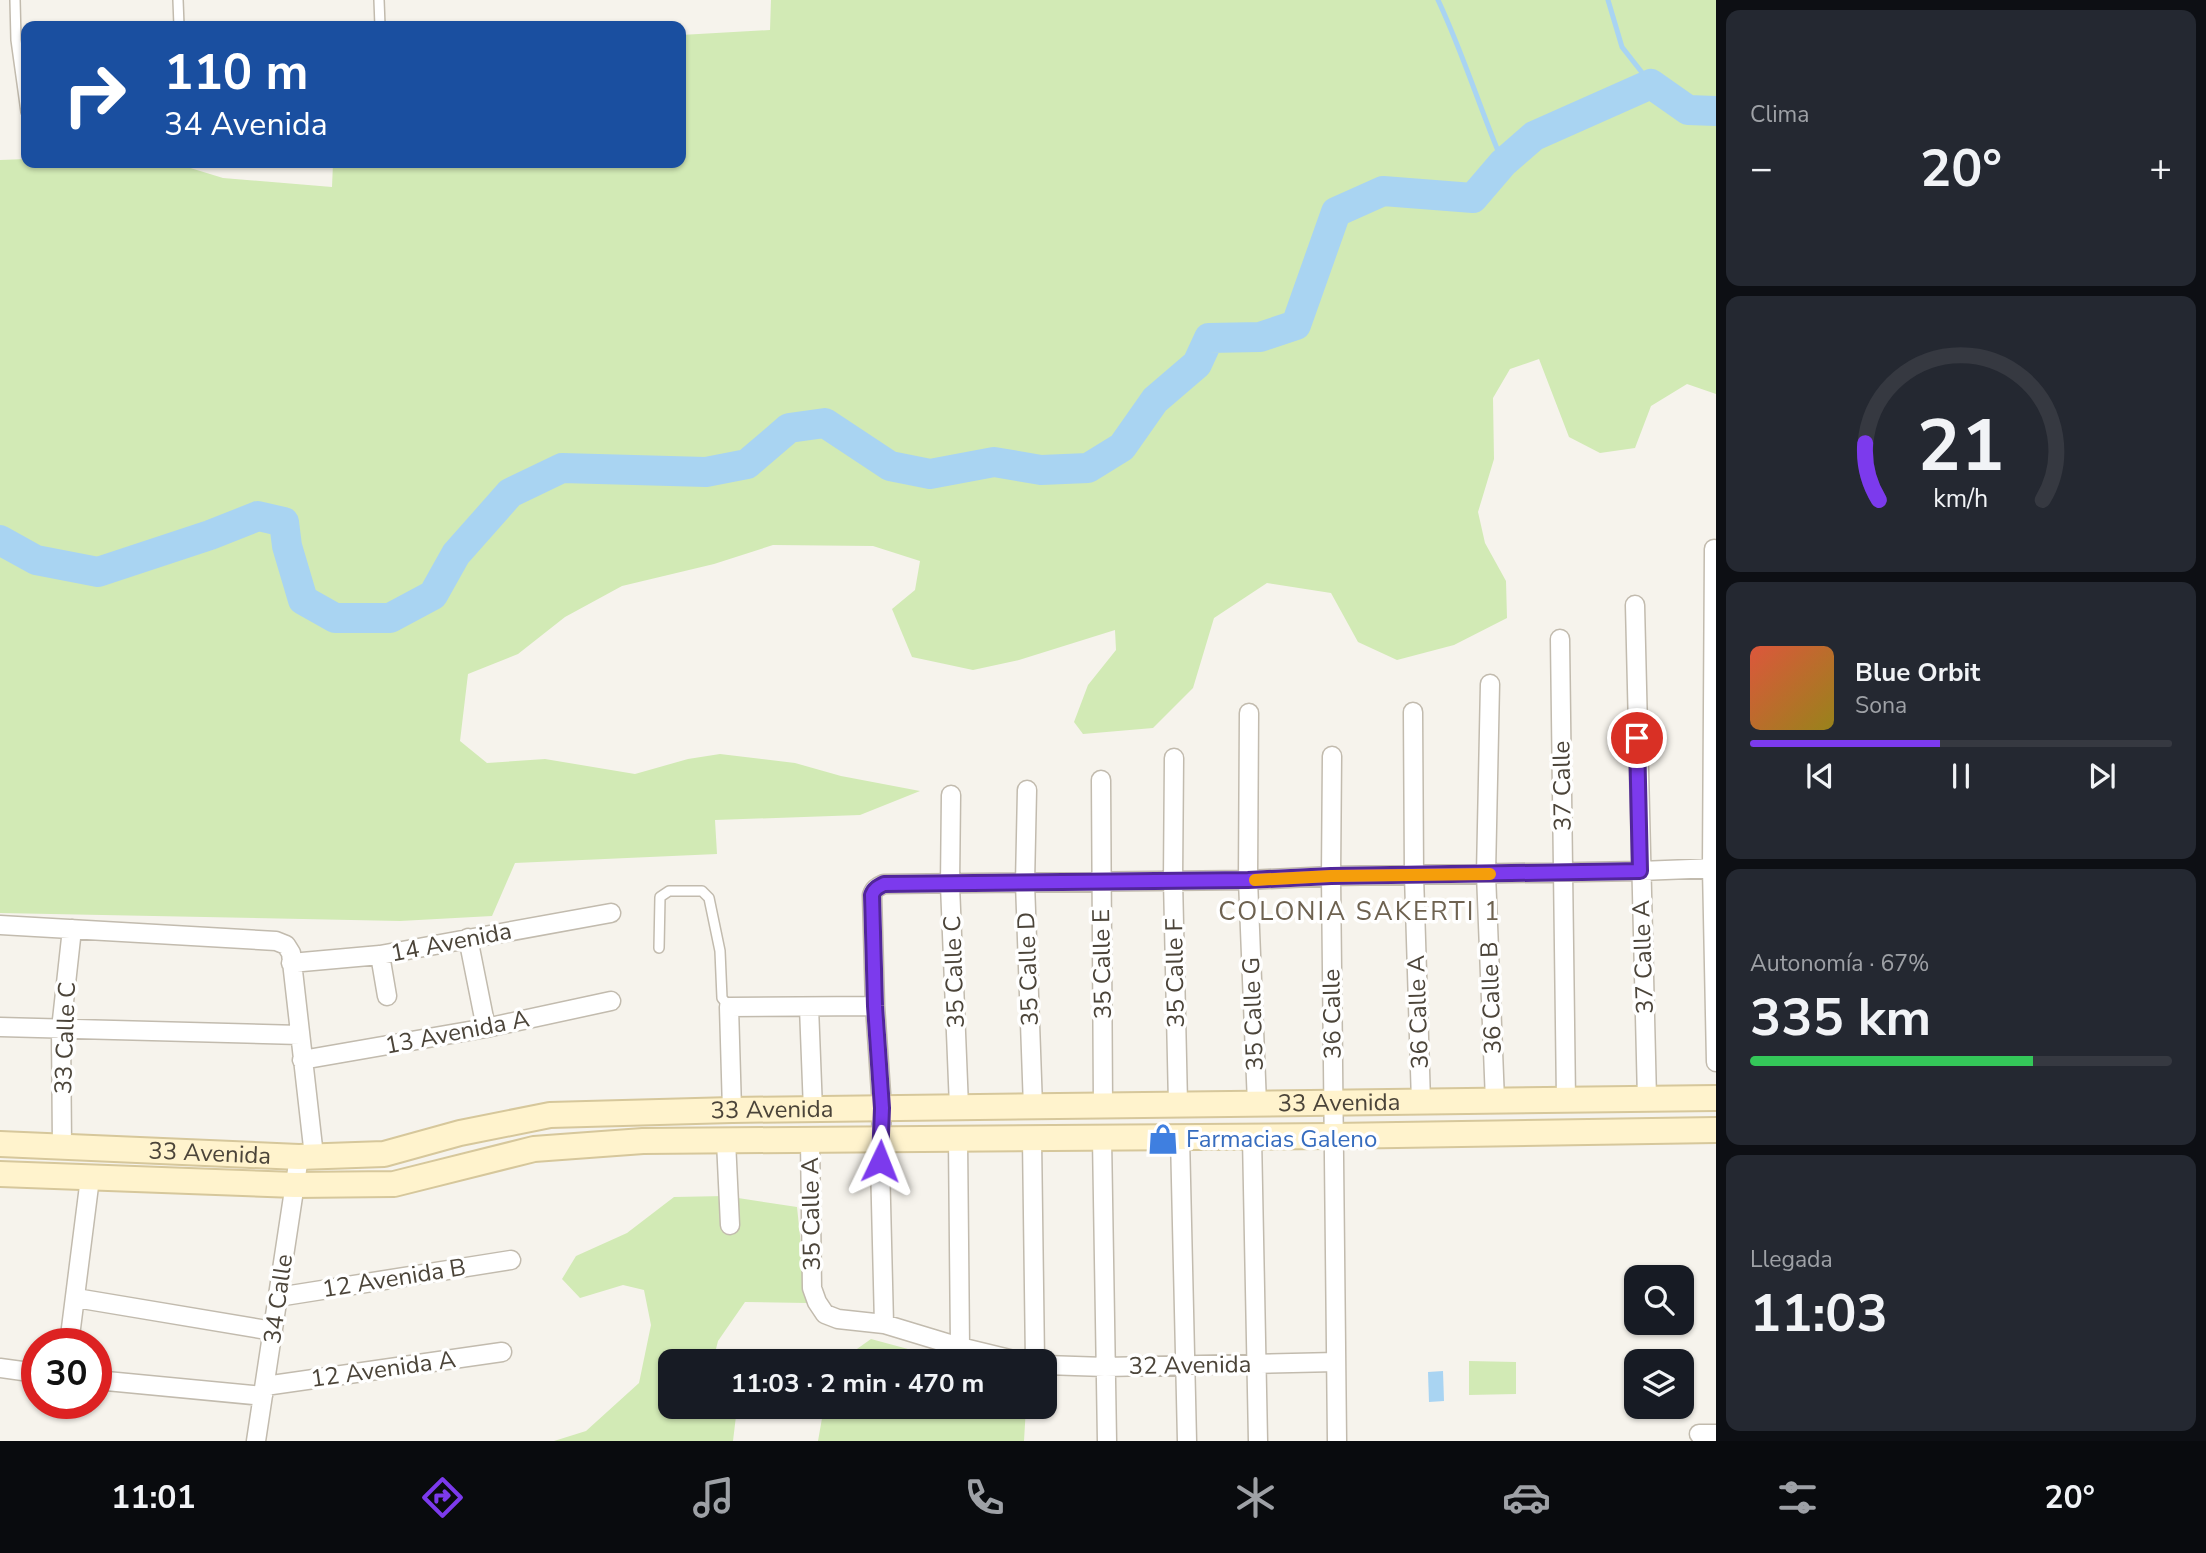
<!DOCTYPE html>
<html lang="es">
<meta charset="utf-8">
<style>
:root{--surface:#171b24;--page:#242831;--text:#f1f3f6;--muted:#9ea1a6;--line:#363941;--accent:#7c3aed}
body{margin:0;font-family:"Nunito Sans",sans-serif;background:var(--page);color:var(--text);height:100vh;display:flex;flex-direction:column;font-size:26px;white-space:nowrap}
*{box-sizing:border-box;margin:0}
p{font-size:23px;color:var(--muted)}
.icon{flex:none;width:38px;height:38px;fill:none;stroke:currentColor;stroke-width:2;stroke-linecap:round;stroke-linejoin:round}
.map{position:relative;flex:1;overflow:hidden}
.details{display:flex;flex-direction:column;gap:10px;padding:10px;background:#0d0f14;width:490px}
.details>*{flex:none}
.guide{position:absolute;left:21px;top:21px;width:665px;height:147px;border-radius:14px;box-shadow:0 2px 5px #0004;background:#1a4fa0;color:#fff;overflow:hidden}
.fabs{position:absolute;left:1624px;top:1265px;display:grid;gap:14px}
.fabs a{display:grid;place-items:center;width:70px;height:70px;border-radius:14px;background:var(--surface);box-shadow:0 2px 5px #0004;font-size:35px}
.speed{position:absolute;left:21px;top:1328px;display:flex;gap:14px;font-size:35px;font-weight:700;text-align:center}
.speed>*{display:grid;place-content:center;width:91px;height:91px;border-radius:50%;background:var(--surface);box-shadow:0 2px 5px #0004;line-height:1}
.speed .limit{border:10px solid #d22;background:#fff;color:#111}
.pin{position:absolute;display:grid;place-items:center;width:60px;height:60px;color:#fff;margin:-30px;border:4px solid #fff;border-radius:50%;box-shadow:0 2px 7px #0007}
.me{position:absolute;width:77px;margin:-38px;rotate:2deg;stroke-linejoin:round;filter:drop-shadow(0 0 5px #0008)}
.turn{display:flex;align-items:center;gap:24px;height:147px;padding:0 28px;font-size:32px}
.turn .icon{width:91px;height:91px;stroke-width:2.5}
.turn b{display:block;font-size:49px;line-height:60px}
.big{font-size:52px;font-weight:700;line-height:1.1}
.details .tile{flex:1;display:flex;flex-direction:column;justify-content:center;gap:10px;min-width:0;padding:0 24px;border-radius:14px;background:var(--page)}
.details .dial{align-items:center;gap:0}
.dial svg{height:182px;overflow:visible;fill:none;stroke:var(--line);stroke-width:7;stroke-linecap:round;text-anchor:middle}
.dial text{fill:var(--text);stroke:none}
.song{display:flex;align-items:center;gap:21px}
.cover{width:84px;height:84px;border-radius:10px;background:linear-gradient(135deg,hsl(10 70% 55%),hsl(50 70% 35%))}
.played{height:7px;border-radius:4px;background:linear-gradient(90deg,var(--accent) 45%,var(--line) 45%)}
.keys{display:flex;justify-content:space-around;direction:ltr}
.heat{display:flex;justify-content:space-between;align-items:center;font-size:38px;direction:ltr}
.charge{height:10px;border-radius:5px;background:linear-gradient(90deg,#34c759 67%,var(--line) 0)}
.trip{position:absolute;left:658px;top:1349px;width:399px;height:70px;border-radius:14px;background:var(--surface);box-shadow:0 2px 5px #0004;font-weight:700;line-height:70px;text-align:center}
.menu{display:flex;height:112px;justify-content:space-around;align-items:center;background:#090b0e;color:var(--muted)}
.menu .icon{width:49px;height:49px}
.menu .selected{color:var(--accent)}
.menu b{font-size:32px;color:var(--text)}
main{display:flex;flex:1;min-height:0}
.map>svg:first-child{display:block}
</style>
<main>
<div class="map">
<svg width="1716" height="1441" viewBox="0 0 1716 1441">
<rect width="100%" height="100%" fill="#f6f3ec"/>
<path fill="#d2eab5" d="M771 0H1716V394L1687 384 1651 406 1635 448 1600 453 1569 437 1539 359 1510 369 1493 398 1494 459 1478 512 1485 543 1506 581 1507 618 1454 645 1397 660 1358 642 1331 593 1267 583 1214 618 1193 688 1153 728 1083 734 1074 722 1088 685 1116 650 1115 630 1019 660 973 670 912 657 892 609 915 590 920 561 873 546 773 545 714 564 622 586 565 617 518 654 468 674 460 741 487 763 545 759 635 774 688 759 720 754 795 763 841 776 920 791 860 815 715 820 717 854 515 863 492 916 400 921 0 913V160L26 159V163H174L223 178 332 187 333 163H681V35L770 30Z
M725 1196 797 1207 807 1303 745 1302 718 1341 713 1361 670 1362V1407H730L736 1416 733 1441H554L586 1431 639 1383 651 1325 644 1290 623 1285 580 1298 562 1279 576 1256 627 1233 674 1197Z
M871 1339 919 1352 973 1361H840Z
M1469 1361 1516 1362V1394L1469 1395Z
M824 1407H1026L1024 1441H818Z"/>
<path fill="#a9d4f2" d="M1443 1371 1444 1401 1429 1402 1428 1372Z"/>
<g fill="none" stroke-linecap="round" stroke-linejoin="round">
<path stroke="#a9d4f2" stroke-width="5" d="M1438 0C1463 53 1480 109 1503 163
M1608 0 1622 47 1651 84"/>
<path stroke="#a9d4f2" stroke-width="30" d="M0 540 36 560 98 572 210 535 258 516 284 522 287 546 303 600 335 618H390L433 595 456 554 510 493 562 468 706 472 747 464 789 428 825 423 890 466 930 474 994 462 1041 470 1088 468 1122 447 1155 400 1197 364 1209 338 1260 337 1296 325 1336 212 1383 191 1473 198 1503 163 1534 136 1651 84 1688 110 1716 111"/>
<defs>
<path id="lane" d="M15 0 16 40 26 112
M178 0 179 26
M379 0 380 26
M659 948 660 897 669 891H702L709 898 720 951 722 998 729 1007"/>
<path id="street" d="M1714 549 1712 868 1716 1062
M1635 605 1647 1099
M1560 639 1566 1100
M1490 684 1486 874 1495 1101
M1413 712 1414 875 1421 1102
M1249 713 1248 880 1257 1104
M1332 756 1331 876 1337 1441
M1174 758 1173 880 1178 1104
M1101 780 1103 1106
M1027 790 1025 883 1033 1107
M951 795 950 885 959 1107
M0 925 276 941 286 945 291 953 314 1156
M468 938 486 1028
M380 955 387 996
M291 963 380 955 611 913
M809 1007 813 1110
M0 1027 300 1035
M302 1060 486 1028 611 1001
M732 1110 729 1007 875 1006
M1180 1137 1187 1441
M1252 1137 1258 1441
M1102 1138 1107 1441
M958 1139 960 1347
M1032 1139 1035 1362
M810 1140 812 1288 817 1302 825 1314 838 1319 884 1324 960 1347 1022 1362
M726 1141 730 1225
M62 1147 61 1029 72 929
M278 1297 511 1260
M76 1298 273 1331
M884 1324 880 1162 882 1108 875 1006 872 895C874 889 877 887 884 884L1248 880 1331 876 1640 871 1716 868
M69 1344 90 1178
M1045 1365 1105 1367 1336 1362
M0 1368 37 1373
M96 1380 263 1396
M265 1386 502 1352
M1699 1434H1716
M256 1441 299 1157"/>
<g id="secondary">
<path id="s1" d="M0 1144 299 1157 384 1154 460 1133 550 1115 732 1110 1716 1098"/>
<path d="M0 1174 295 1185 394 1184 534 1149 643 1141 1333 1136 1716 1130"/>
</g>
</defs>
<use href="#lane" stroke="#c2bbae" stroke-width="12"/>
<use href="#street" stroke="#c2bbae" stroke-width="21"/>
<use href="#secondary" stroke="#d6c79b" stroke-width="28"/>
<use href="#lane" stroke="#fff" stroke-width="9"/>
<use href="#street" stroke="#fff" stroke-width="18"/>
<use href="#secondary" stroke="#fff3cd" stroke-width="24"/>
</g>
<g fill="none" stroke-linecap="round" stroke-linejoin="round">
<defs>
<path id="route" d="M880 1161 882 1108 875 1006 872 895C874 889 878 887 884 884L1248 880 1331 876 1640 871 1637 738"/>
</defs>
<use href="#route" stroke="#51269a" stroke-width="18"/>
<use href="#route" stroke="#7c3aed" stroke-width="12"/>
<path stroke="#f59e0b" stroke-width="12" d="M1255 880 1331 876 1490 874"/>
</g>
<defs>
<symbol id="shop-bare" viewBox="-9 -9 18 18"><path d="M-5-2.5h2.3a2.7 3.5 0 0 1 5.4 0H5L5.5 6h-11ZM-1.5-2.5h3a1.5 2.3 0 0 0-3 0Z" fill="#3f7fe0" stroke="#fff" stroke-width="2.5" paint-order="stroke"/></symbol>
</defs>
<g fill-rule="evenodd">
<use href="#shop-bare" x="1141" y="1117" width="44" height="44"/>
</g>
<g text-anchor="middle" stroke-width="7" stroke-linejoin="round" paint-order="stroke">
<g font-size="24" fill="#4b4439" stroke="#fff">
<text transform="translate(1562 786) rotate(-91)" y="8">37 Calle</text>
<text transform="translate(451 942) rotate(-11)" y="8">14 Avenida</text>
<text transform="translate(1643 957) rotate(-92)" y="8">37 Calle A</text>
<text transform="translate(1102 964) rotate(-91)" y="8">35 Calle E</text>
<text transform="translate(1028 969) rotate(-92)" y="8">35 Calle D</text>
<text transform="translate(954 972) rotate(-92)" y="8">35 Calle C</text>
<text transform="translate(1175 973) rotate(-91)" y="8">35 Calle F</text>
<text transform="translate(1491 998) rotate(-92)" y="8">36 Calle B</text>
<text transform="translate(1418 1012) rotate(-92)" y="8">36 Calle A</text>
<text transform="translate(1253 1014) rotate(-92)" y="8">35 Calle G</text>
<text transform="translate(1332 1014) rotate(-91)" y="8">36 Calle</text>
<text transform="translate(457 1032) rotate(-11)" y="8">13 Avenida A</text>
<text transform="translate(65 1038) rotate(-88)" y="8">33 Calle C</text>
<text dy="8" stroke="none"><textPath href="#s1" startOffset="1344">33 Avenida</textPath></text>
<text dy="8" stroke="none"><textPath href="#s1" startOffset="777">33 Avenida</textPath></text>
<text dy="8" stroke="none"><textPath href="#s1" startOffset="210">33 Avenida</textPath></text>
<text transform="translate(811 1214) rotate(-91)" y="8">35 Calle A</text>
<text transform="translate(394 1278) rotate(-9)" y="8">12 Avenida B</text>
<text transform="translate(278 1299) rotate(-82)" y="8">34 Calle</text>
<text transform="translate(1190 1365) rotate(-1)" y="8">32 Avenida</text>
<text transform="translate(383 1369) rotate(-8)" y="8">12 Avenida A</text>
</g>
<g font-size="24" fill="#366cbe" stroke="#fff" text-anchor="start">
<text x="1186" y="1147">Farmacias Galeno</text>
</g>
<g font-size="26" letter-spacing="2" fill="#6e6250" stroke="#fff">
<text x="1360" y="920">COLONIA SAKERTI 1</text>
</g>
</g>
</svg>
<div class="fabs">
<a><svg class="icon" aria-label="search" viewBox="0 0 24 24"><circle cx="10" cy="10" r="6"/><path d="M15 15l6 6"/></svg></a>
<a><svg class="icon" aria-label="layers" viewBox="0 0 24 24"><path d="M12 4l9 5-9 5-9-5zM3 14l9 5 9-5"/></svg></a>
</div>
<div class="speed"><div class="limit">30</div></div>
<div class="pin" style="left:1637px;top:738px;background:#d93025"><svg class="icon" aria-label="arrive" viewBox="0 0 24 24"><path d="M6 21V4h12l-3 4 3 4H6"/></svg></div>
<svg class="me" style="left:880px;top:1161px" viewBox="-20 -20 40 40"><path d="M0-17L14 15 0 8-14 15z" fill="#7c3aed" stroke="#fff" stroke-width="4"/></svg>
<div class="trip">11:03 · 2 min · 470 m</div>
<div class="guide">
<div class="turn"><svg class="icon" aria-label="right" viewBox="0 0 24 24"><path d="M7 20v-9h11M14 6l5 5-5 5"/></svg><div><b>110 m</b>34 Avenida</div></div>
</div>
</div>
<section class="details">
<div class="tile"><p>Clima</p>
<div class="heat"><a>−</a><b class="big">20°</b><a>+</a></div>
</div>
<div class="tile dial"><svg viewBox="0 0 100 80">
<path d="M14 69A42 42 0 1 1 86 69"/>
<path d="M14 69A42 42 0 0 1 8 44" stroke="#7c3aed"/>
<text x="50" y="56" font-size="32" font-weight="700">21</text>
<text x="50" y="72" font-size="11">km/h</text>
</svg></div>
<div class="tile">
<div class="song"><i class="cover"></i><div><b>Blue Orbit</b><p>Sona</p></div></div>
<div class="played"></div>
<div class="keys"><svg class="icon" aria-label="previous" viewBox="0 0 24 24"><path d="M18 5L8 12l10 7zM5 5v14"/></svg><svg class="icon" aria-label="pause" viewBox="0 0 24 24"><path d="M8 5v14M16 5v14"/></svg><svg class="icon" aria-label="next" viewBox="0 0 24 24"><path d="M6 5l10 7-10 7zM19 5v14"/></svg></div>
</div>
<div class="tile"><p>Autonomía · 67%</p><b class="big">335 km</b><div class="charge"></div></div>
<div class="tile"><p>Llegada</p><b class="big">11:03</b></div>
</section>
</main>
<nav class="menu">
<b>11:01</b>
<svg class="icon selected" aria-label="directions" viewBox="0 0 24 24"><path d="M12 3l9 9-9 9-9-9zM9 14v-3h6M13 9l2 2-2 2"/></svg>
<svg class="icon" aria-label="music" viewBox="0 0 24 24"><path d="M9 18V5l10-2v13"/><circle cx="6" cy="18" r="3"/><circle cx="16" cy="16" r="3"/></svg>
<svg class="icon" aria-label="phone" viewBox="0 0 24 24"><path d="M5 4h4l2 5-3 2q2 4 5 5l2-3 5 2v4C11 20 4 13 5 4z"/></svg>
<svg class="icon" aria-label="climate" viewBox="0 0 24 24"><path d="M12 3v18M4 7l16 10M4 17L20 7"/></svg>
<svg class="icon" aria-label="car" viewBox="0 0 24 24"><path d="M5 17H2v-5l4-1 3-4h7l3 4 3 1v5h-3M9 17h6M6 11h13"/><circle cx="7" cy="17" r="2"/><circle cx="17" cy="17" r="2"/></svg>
<svg class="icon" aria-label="filters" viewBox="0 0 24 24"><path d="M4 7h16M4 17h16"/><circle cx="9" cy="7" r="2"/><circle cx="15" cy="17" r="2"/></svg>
<b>20°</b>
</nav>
